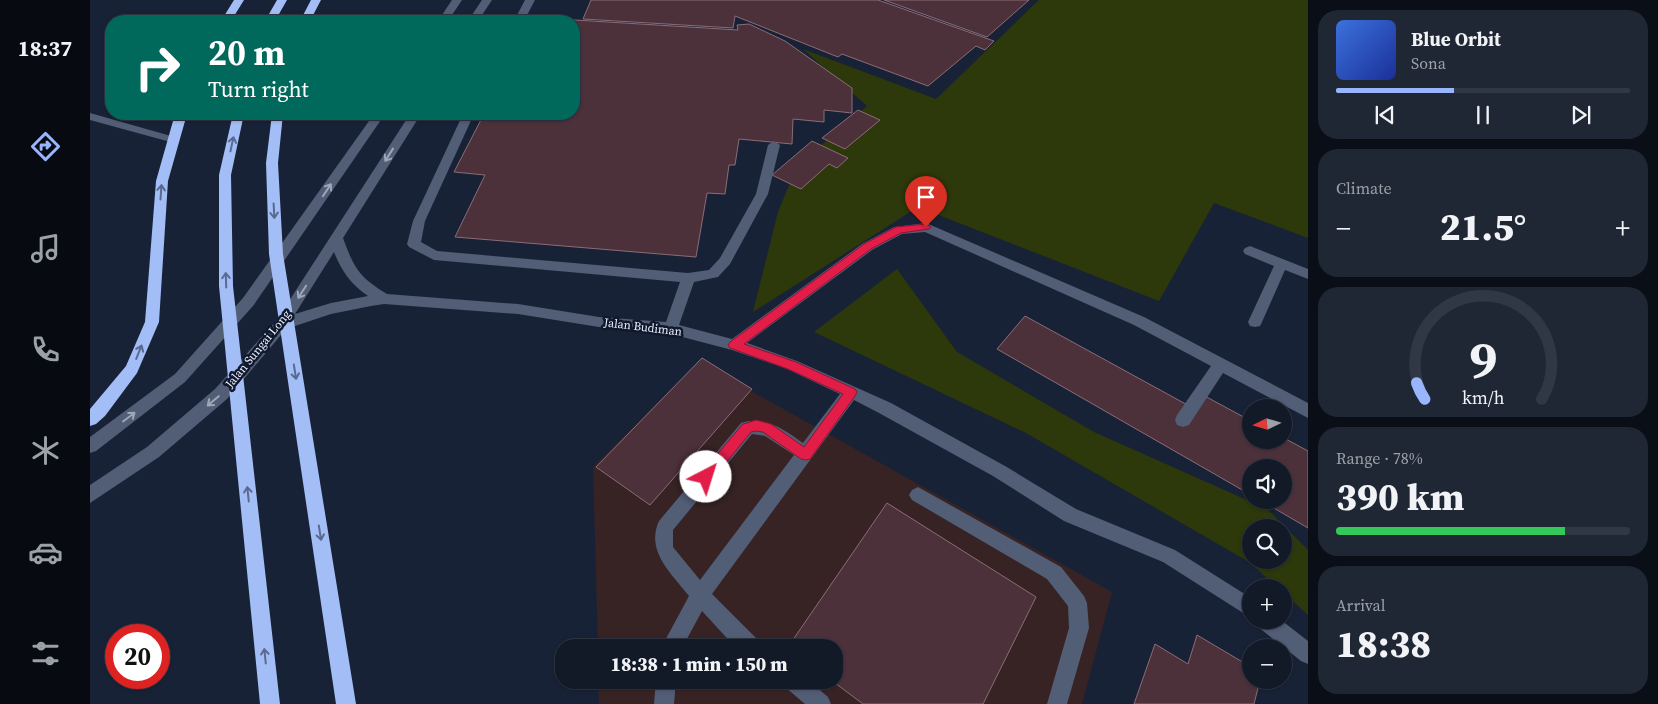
<!DOCTYPE html>
<meta charset="utf-8">
<style>
:root{--surface:#121a28;--page:#1f2734;--text:#f1f3f6;--muted:#9ca1a8;--line:#313845;--accent:#98b5fd}
body{margin:0;font-family:"Source Serif 4",serif;background:var(--page);color:var(--text);height:100vh;display:flex;flex-direction:column;font-size:19px;white-space:nowrap}
*{box-sizing:border-box;margin:0}
p{font-size:16px;color:var(--muted)}
.icon{flex:none;width:28px;height:28px;fill:none;stroke:currentColor;stroke-width:2;stroke-linecap:round;stroke-linejoin:round}
.map{position:relative;flex:1;overflow:hidden}
.side{display:flex;flex-direction:column;gap:10px;padding:10px;background:#0a0e16;width:350px}
.side>*{flex:none}
.guide{position:absolute;left:15px;top:15px;width:475px;height:105px;border-radius:20px;box-shadow:0 1px 4px #0004,0 0 0 1px var(--line);background:#00695c;color:#fff;overflow:hidden}
.needle{width:32px;rotate:265deg}
.buttons{position:absolute;left:1152px;top:399px;display:grid;gap:10px}
.buttons a{display:grid;place-items:center;width:50px;height:50px;border-radius:50%;background:var(--surface);box-shadow:0 1px 4px #0004,0 0 0 1px var(--line);font-size:25px}
.speed{position:absolute;left:15px;top:624px;display:flex;gap:10px;font-size:25px;font-weight:700;text-align:center}
.speed>*{display:grid;place-content:center;width:65px;height:65px;border-radius:50%;background:var(--surface);box-shadow:0 1px 4px #0004,0 0 0 1px var(--line);line-height:1}
.speed .limit{border:8px solid #d22;background:#fff;color:#111}
.pin{position:absolute;display:grid;place-items:center;width:42px;height:42px;color:#fff;margin:-51px -21px;border-radius:50% 50% 50% 0;rotate:-45deg;box-shadow:0 0 5px #0007}
.pin .icon{rotate:45deg}
.me{position:absolute;width:55px;margin:-28px;rotate:40deg;stroke-linejoin:round;filter:drop-shadow(0 0 4px #0008)}
.turn{display:flex;align-items:center;gap:18px;height:105px;padding:0 20px;font-size:22px}
.turn .icon{width:65px;height:65px;stroke-width:2.5}
.turn b{display:block;font-size:35px;line-height:42px}
.big{font-size:38px;font-weight:800;line-height:1.1}
.side .card{flex:1;display:flex;flex-direction:column;justify-content:center;gap:8px;min-width:0;padding:0 18px;border-radius:20px;background:var(--page)}
.side .dial{align-items:center;gap:0}
.dial svg{height:130px;overflow:visible;fill:none;stroke:var(--line);stroke-width:7;stroke-linecap:round;text-anchor:middle}
.dial text{fill:var(--text);stroke:none}
.song{display:flex;align-items:center;gap:15px}
.cover{width:60px;height:60px;border-radius:8px;background:linear-gradient(135deg,hsl(220 70% 55%),hsl(230 70% 35%))}
.played{height:5px;border-radius:2px;background:linear-gradient(90deg,var(--accent) 40%,var(--line) 40%)}
.keys{display:flex;justify-content:space-around;direction:ltr}
.heat{display:flex;justify-content:space-between;align-items:center;font-size:28px;direction:ltr}
.charge{height:8px;border-radius:4px;background:linear-gradient(90deg,#34c759 78%,var(--line) 0)}
.trip{position:absolute;left:465px;top:639px;width:288px;height:50px;border-radius:20px;background:var(--surface);box-shadow:0 1px 4px #0004,0 0 0 1px var(--line);font-weight:800;line-height:50px;text-align:center}
main{display:flex;flex:1;min-height:0}
.menu{display:flex;flex-direction:column;width:90px;justify-content:space-around;align-items:center;background:#070a10;color:var(--muted)}
.menu .icon{width:35px;height:35px}
.menu .current{color:var(--accent)}
.menu b{font-size:22px;color:var(--text)}
.map>svg:first-child{display:block}
</style>
<main>
<nav class="menu">
<b>18:37</b>
<svg class="icon current" aria-label="directions" viewBox="0 0 24 24"><path d="M12 3l9 9-9 9-9-9zM9 14v-3h6M13 9l2 2-2 2"/></svg>
<svg class="icon" aria-label="music" viewBox="0 0 24 24"><path d="M9 18V5l10-2v13"/><circle cx="6" cy="18" r="3"/><circle cx="16" cy="16" r="3"/></svg>
<svg class="icon" aria-label="phone" viewBox="0 0 24 24"><path d="M5 4h4l2 5-3 2q2 4 5 5l2-3 5 2v4C11 20 4 13 5 4z"/></svg>
<svg class="icon" aria-label="climate" viewBox="0 0 24 24"><path d="M12 3v18M4 7l16 10M4 17L20 7"/></svg>
<svg class="icon" aria-label="car" viewBox="0 0 24 24"><path d="M5 17H2v-5l4-1 3-4h7l3 4 3 1v5h-3M9 17h6M6 11h13"/><circle cx="7" cy="17" r="2"/><circle cx="17" cy="17" r="2"/></svg>
<svg class="icon" aria-label="filters" viewBox="0 0 24 24"><path d="M4 7h16M4 17h16"/><circle cx="9" cy="7" r="2"/><circle cx="15" cy="17" r="2"/></svg>
</nav>
<div class="map">
<svg width="1218" height="704" viewBox="0 0 1218 704">
<rect width="100%" height="100%" fill="#182236"/>
<path fill="#372324" d="M609 362 1022 592 992 704H509L508 680H744V648L508 647 503 467Z"/>
<path fill="#2d380b" fill-rule="evenodd" d="M949 0H1218V238L1124 203 1069 301 828 207 663 312 688 212 707 166 777 106 713 49 846 99Z
M807 269 867 352 1004 432 1177 509 1218 550V615L1194 593V588L1187 587 1159 562 936 433 724 332ZM1161 528H1194V560H1161Z"/>
<path fill="#4c313b" stroke="#8b6c77" d="M501 0H788L904 41 895 50 886 46 838 86 752 54 748 57 645 16 643 28 493 19Z
M794 0H939L897 37Z
M469 19 648 30 647 25 659 24 695 41 762 88V113L734 110V122L703 119 702 144 649 139 645 165H639L635 194 617 193 606 257 365 237 395 175 364 172 394 114H484V21H468Z
M768 110 790 120 755 149 732 138Z
M722 141 758 158 747 168 739 164 711 189 682 175Z
M935 316 1103 408 1111 394 1161 421V440H1194V438L1218 451V528L1170 500H1194V468H1161V495L907 349Z
M612 358 662 389 560 505 506 467Z
M797 503 946 597 893 704H773L741 680H744V648L698 647Z
M1107 635 1161 667V680H1170L1164 704H1044L1065 644 1098 664Z"/>
<g fill="none" stroke-linecap="round" stroke-linejoin="round">
<path fill="#525d76" fill-rule="evenodd" d="M362 0H372L358 21H348Z
M392 0H402L388 21H378Z
M435 0H445L434 21H424Z
M0 113 88 138 90 140 84 143 0 120Z
M284 114H295L163 306 95 382 6 451 0 453V437L85 374 153 298Z
M320 114H331L253 238C264 268 269 277 297 294L428 304 509 317 576 322 590 282 344 260 319 247 317 244 323 221 373 114H384L335 221 331 242 347 251 598 273 619 270 630 258 666 194 678 145 684 141 690 145 678 194 640 264 628 277 604 282 589 325 642 339 772 244 804 227 836 223 1054 317 1218 403V418L1133 373 1099 425 1093 427 1087 425 1085 420 1087 415 1121 366 1044 325 835 232 812 234 782 250 657 343 707 361 801 403 915 466 986 509 1085 550 1161 598V618L1073 562 974 521 903 476 789 413 764 400 622 594 669 641 672 648H646L612 611 592 648H571L599 596C582 574 555 551 569 521L651 423C675 415 695 430 713 443L750 394 697 369 642 350 581 334 509 327 428 314 294 304 281 306 241 314 196 329 137 399 69 457 0 503V485L57 447 125 389 186 321ZM244 252C251 270 261 285 278 296L241 303 205 314ZM662 434 675 436 704 455 610 580 583 547V530Z
M1160 246 1218 269V279L1195 270 1172 322 1170 326 1165 327 1160 326 1158 322 1184 266 1155 254 1153 251 1155 248Z
M828 487 971 567 994 596 997 603 999 628 977 704H957L979 628 978 606 957 579 822 500 819 495 822 490Z
M1165 620H1191L1218 641V664L1211 661 1168 627Z
M566 680H586L584 704H564Z
M692 680H718L738 697 741 704H715L695 687Z"/>
<path fill="#a3bdf7" fill-rule="evenodd" d="M144 0H154L141 21H131Z
M187 0H197L185 21H175Z
M221 0H231L220 21H210Z
M85 114H97L78 181 69 322 47 373 15 416 6 424 0 426V409L36 366 55 322 66 181Z
M143 114H154L141 175 143 286 190 704H170L129 286V175Z
M182 114H193L188 163 193 254 266 704H246L179 254 176 163Z"/>
</g>
<defs><path id="oneway-shaft" d="M-6 0H5M1.5-3L5.5 0L1.5 3" fill="none" stroke-width="1.6" stroke-linecap="round" stroke-linejoin="round" transform="scale(1.25)"/></defs>
<g stroke="#596a92">
<use href="#oneway-shaft" transform="translate(142 144) rotate(-78)"/>
<use href="#oneway-shaft" transform="translate(71 192) rotate(-86)"/>
<use href="#oneway-shaft" transform="translate(184 211) rotate(87)"/>
<use href="#oneway-shaft" transform="translate(136 280) rotate(-92)"/>
<use href="#oneway-shaft" transform="translate(49 352) rotate(-68)"/>
<use href="#oneway-shaft" transform="translate(205 372) rotate(81)"/>
<use href="#oneway-shaft" transform="translate(158 494) rotate(-96)"/>
<use href="#oneway-shaft" transform="translate(230 533) rotate(81)"/>
<use href="#oneway-shaft" transform="translate(175 656) rotate(-96)"/>
</g>
<g stroke="#9ea7ba">
<use href="#oneway-shaft" transform="translate(299 155) rotate(122)"/>
<use href="#oneway-shaft" transform="translate(237 190) rotate(-56)"/>
<use href="#oneway-shaft" transform="translate(212 292) rotate(123)"/>
<use href="#oneway-shaft" transform="translate(123 401) rotate(140)"/>
<use href="#oneway-shaft" transform="translate(39 417) rotate(-37)"/>
</g>
<path fill="#e11d48" stroke="#92132f" d="M836 224 841 227 839 229 811 233 781 249 654 344 706 362 765 389 767 392 765 396 720 459 716 460 711 459 673 432 666 431 661 432 621 481 616 483 611 481 610 477 611 473 653 424 657 423 666 420 681 424 714 447 753 394 698 369 640 348 638 345 640 342 774 244 806 227Z"/>
<g text-anchor="middle" stroke-width="5" stroke-linejoin="round" paint-order="stroke">
<g font-size="12" fill="#eaf1ff" stroke="#0f182c">
<text transform="translate(553 327) rotate(7)" y="4">Jalan Budiman</text>
<text transform="translate(168 349) rotate(-51)" y="4">Jalan Sungai Long</text>
</g>
</g>
</svg>
<div class="buttons">
<a><svg class="needle" viewBox="-14 -14 28 28"><path d="M0-13l5 13h-10z" fill="#e53935"/><path d="M0 13l5-13h-10z" fill="#9ca1a8"/></svg></a>
<a><svg class="icon" aria-label="sound" viewBox="0 0 24 24"><path d="M4 9h4l5-4v14l-5-4H4zM17 9q2 3 0 6"/></svg></a>
<a><svg class="icon" aria-label="search" viewBox="0 0 24 24"><circle cx="10" cy="10" r="6"/><path d="M15 15l6 6"/></svg></a>
<a>+</a>
<a>−</a>
</div>
<div class="speed"><div class="limit">20</div></div>
<div class="pin" style="left:836px;top:227px;background:#d93025"><svg class="icon" aria-label="arrive" viewBox="0 0 24 24"><path d="M6 21V4h12l-3 4 3 4H6"/></svg></div>
<svg class="me" style="left:616px;top:477px" viewBox="-20 -20 40 40"><circle r="19" fill="#fff"/><path d="M0-13L10 11 0 6-10 11z" fill="#e11d48"/></svg>
<div class="trip">18:38 · 1 min · 150 m</div>
<div class="guide">
<div class="turn"><svg class="icon" aria-label="right" viewBox="0 0 24 24"><path d="M7 20v-9h11M14 6l5 5-5 5"/></svg><div><b>20 m</b>Turn right</div></div>
</div>
</div>
<section class="side">
<div class="card">
<div class="song"><i class="cover"></i><div><b>Blue Orbit</b><p>Sona</p></div></div>
<div class="played"></div>
<div class="keys"><svg class="icon" aria-label="previous" viewBox="0 0 24 24"><path d="M18 5L8 12l10 7zM5 5v14"/></svg><svg class="icon" aria-label="pause" viewBox="0 0 24 24"><path d="M8 5v14M16 5v14"/></svg><svg class="icon" aria-label="next" viewBox="0 0 24 24"><path d="M6 5l10 7-10 7zM19 5v14"/></svg></div>
</div>
<div class="card"><p>Climate</p>
<div class="heat"><a>−</a><b class="big">21.5°</b><a>+</a></div>
</div>
<div class="card dial"><svg viewBox="0 0 100 80">
<path d="M14 69A42 42 0 1 1 86 69"/>
<path d="M14 69A42 42 0 0 1 9 59" stroke="#98b5fd"/>
<text x="50" y="56" font-size="32" font-weight="700">9</text>
<text x="50" y="72" font-size="11">km/h</text>
</svg></div>
<div class="card"><p>Range · 78%</p><b class="big">390 km</b><div class="charge"></div></div>
<div class="card"><p>Arrival</p><b class="big">18:38</b></div>
</section>
</main>
